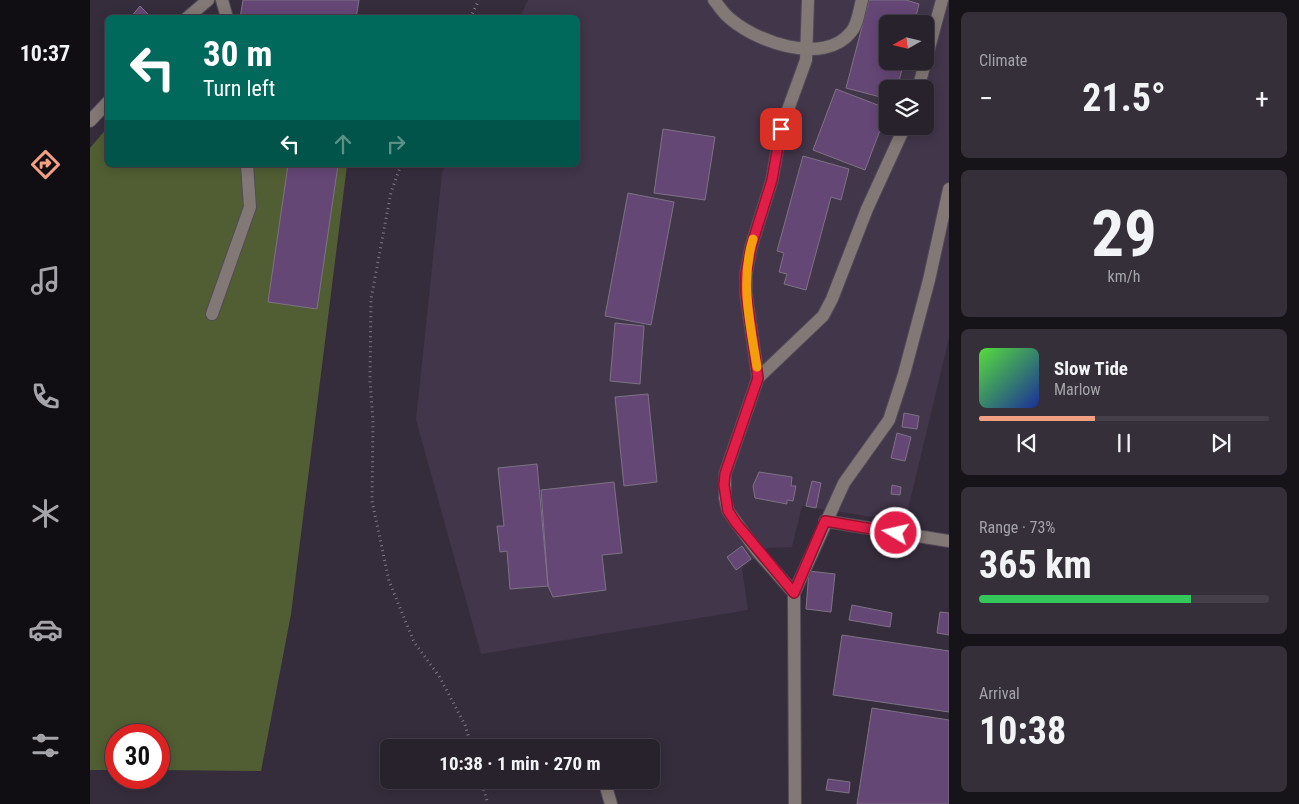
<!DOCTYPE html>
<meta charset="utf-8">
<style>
:root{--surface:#28222d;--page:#342f39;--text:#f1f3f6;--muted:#a5a4aa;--line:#443f49;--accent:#f2a081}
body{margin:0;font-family:"Roboto Condensed",sans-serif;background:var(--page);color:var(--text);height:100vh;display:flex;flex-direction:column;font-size:19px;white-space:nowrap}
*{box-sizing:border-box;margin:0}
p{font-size:16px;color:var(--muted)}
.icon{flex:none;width:28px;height:28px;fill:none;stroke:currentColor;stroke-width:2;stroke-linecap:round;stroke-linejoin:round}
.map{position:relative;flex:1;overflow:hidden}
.panel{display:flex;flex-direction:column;gap:12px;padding:12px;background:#161319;width:350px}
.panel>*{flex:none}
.top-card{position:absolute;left:15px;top:15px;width:475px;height:152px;border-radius:8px;box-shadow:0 2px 12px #0003,0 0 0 1px var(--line);background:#00695c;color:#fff;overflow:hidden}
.needle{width:32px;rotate:262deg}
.tools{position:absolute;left:789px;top:15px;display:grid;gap:10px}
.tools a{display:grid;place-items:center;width:55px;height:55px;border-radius:8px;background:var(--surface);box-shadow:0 2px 12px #0003,0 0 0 1px var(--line);font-size:25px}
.speed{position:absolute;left:15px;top:724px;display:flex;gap:10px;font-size:25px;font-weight:700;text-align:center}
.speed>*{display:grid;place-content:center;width:65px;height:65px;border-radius:50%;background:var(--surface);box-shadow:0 2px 12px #0003,0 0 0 1px var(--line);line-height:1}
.speed .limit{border:8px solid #d22;background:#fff;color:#111}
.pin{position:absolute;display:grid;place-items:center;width:42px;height:42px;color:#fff;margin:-21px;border-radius:10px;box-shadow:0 2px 8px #0006}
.me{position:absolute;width:55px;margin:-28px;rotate:279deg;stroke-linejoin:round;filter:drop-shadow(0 0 4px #0008)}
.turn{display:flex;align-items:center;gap:18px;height:105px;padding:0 15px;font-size:22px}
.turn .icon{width:65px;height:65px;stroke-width:2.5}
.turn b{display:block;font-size:35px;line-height:42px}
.lanes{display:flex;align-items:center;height:48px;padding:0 15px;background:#0003;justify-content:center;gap:25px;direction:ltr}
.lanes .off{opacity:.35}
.big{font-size:38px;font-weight:700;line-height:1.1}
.panel .card{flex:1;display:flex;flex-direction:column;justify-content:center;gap:8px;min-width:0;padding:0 18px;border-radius:8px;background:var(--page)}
.panel .dial{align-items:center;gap:0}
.dial b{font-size:65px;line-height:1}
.song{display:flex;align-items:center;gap:15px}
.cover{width:60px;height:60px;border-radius:8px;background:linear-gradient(135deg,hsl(110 70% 55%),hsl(230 70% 35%))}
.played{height:5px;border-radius:2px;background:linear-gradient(90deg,var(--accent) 40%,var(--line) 40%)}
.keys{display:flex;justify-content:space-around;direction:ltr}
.heat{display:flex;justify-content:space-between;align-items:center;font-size:28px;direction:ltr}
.charge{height:8px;border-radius:4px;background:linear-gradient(90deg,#34c759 73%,var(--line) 0)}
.trip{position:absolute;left:290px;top:739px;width:280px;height:50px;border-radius:8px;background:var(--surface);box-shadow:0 2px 12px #0003,0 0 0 1px var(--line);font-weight:700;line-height:50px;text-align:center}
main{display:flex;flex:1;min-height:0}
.menu{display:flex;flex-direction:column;width:90px;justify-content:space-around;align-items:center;background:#100e12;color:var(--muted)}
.menu .icon{width:35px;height:35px}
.menu .active{color:var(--accent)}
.menu b{font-size:22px;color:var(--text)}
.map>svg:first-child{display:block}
</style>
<main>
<nav class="menu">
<b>10:37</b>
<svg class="icon active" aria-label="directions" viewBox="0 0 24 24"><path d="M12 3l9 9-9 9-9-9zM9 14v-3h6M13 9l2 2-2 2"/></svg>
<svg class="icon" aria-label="music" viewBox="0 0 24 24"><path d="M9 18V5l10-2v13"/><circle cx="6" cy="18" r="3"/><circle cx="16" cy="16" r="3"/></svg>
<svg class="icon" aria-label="phone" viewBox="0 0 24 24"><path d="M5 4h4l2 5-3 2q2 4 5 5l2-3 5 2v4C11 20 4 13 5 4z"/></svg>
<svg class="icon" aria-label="climate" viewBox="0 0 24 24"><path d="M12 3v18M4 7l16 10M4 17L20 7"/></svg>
<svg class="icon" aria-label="car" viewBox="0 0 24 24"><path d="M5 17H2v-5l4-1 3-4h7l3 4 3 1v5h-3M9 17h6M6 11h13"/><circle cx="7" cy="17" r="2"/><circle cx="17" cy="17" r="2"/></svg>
<svg class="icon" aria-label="filters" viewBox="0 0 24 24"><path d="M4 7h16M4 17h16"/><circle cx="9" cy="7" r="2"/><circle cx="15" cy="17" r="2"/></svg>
</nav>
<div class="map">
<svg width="859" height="804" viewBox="0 0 859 804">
<rect width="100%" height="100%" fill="#362d3c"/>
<path fill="#42364a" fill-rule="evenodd" d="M438 0H859V338L815 522 712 506 702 547 678 548 652 568 658 610 391 654 326 420 352 173 356 165H488V18L430 17ZM798 24H835V61H798ZM798 89H835V126H798Z"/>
<path fill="#515e33" d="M17 128 18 165H257L201 614 171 771 69 770V735H26V770H0V148Z"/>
<path fill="#654776" stroke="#7d7384" d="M153 0H269L266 18H150Z
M779 0H816L829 4 824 24H798V61H814L807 89H798V99L756 88Z
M50 6 62 18H40Z
M746 89 798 109 775 170 723 150Z
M573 129 625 137 615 200 564 193Z
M713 156 759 169 751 200 741 197 716 290 694 284 697 274 689 272 694 253 687 251Z
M198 165H248L227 309 178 302Z
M538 193 584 202 561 325 515 316Z
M525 323 554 326 550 384 520 381Z
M558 394 567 482 534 486 525 397Z
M814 413 829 416 827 429 812 427Z
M807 433 821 437 815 461 801 458Z
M447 464 458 586 420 589 417 551 410 552 407 526H414L408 468Z
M669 472 702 477 701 486H706L703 501 697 500V504L665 498 663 486Z
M722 481 731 483 726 508 716 506Z
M524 482 532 553 512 555 516 590 463 597 458 586 451 490Z
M802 485 811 487 810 495 801 494Z
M652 546 661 559 646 570 637 557Z
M719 571 745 574 741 612 716 609Z
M762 605 802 613 800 627 759 620Z
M850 612 859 613V635L847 633Z
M752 635 859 651V712L743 695Z
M782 708 859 720V804H767Z
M738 779 760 782 759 793 736 790Z"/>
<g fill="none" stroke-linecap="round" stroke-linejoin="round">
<defs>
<path id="minor" d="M132 0 137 18
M624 0C628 5 632 11 636 15 662 41 734 67 761 32 768 24 769 10 772 0
M97 18 118 0
M828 89 852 0
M0 121 18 102
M122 314 160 207 157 165
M668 378 656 293V274L661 247 682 180 691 129 716 60 718 0
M735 521 859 541
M704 593 667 551 638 511 635 498V474L668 378 733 316 742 299 777 209 815 126
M514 780 521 804
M705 804 704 593 754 483 799 420 814 374 839 280 859 189"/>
</defs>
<use href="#minor" stroke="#524a58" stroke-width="14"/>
<path stroke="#807885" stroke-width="3" stroke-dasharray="1 4" stroke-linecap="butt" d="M380 18 389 0
M311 165 301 192 281 299 280 380 283 421 282 501 299 581 324 642 349 676 375 725 382 748
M391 780 398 804"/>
<use href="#minor" stroke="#827876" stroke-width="12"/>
</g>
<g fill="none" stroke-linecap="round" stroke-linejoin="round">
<defs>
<path id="route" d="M691 129 682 180 661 247 656 274V293L668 378 635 474 634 485 638 511 646 523 704 593 735 521 806 533"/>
</defs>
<use href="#route" stroke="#92132f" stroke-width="12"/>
<use href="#route" stroke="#e11d48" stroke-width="9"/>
<path stroke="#f59e0b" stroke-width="9" d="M663 239C650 281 660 324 667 367"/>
</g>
</svg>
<div class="tools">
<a><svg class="needle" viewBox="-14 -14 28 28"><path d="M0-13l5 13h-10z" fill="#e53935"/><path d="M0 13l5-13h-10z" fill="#a5a4aa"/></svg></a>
<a><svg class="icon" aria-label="layers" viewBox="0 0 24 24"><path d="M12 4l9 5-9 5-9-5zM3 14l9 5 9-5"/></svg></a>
</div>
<div class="speed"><div class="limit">30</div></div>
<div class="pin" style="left:691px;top:129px;background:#d93025"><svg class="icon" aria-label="arrive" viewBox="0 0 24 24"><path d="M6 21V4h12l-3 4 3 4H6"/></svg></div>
<svg class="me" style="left:806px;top:533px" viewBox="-20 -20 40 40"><circle r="17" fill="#e11d48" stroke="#fff" stroke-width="3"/><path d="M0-11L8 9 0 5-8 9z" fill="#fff"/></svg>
<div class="trip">10:38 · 1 min · 270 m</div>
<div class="top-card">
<div class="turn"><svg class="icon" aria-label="left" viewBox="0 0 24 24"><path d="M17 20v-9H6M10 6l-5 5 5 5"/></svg><div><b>30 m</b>Turn left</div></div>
<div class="lanes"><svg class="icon" aria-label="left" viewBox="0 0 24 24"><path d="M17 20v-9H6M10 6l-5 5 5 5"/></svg><svg class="icon off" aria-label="ahead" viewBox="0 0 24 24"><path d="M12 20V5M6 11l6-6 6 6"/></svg><svg class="icon off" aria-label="right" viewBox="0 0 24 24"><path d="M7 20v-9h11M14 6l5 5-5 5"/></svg></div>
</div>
</div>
<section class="panel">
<div class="card"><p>Climate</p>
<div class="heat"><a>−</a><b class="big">21.5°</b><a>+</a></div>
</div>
<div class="card dial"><b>29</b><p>km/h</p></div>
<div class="card">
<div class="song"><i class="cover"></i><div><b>Slow Tide</b><p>Marlow</p></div></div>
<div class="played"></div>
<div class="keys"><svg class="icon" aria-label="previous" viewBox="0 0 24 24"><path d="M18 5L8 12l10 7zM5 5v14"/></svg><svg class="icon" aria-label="pause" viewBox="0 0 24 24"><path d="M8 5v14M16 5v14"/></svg><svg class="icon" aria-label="next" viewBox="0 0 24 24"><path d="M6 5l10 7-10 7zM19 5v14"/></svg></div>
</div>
<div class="card"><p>Range · 73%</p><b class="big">365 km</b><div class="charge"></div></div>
<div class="card"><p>Arrival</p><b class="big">10:38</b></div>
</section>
</main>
